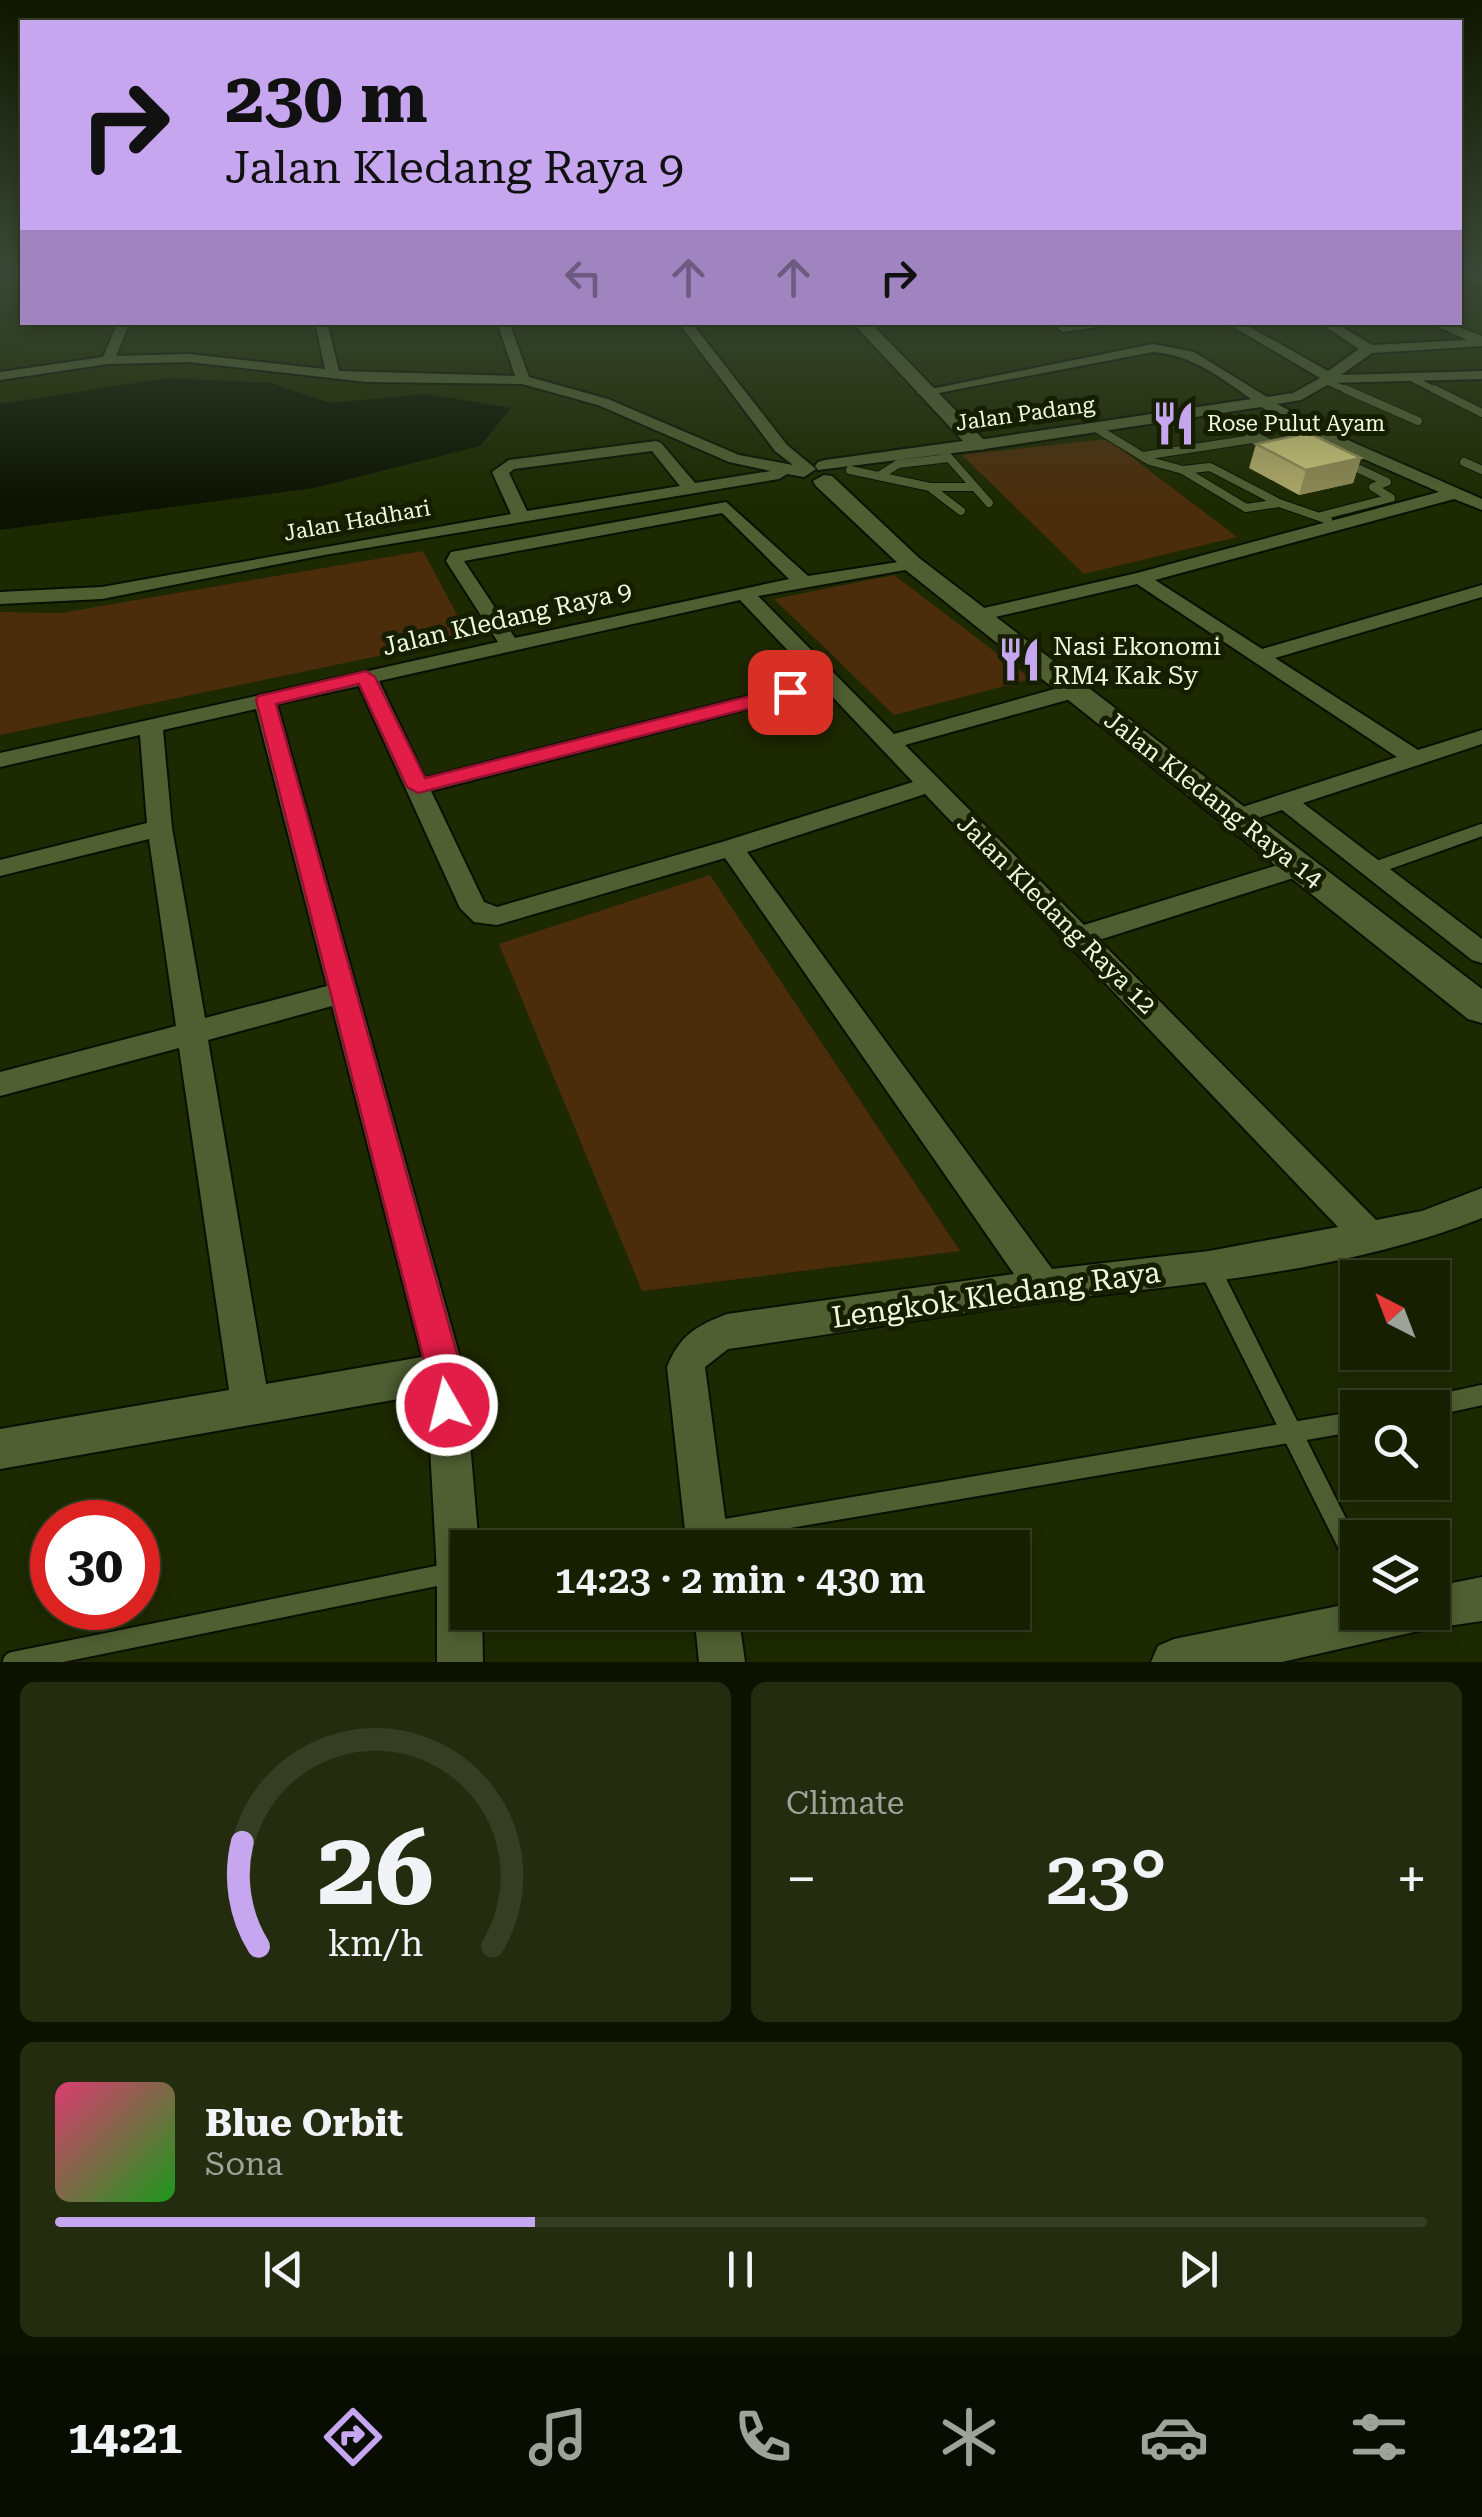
<!DOCTYPE html>
<meta charset="utf-8">
<style>
:root{--surface:#161f00;--page:#232c0f;--text:#f1f3f6;--muted:#9ea299;--line:#353d22;--accent:#c7a6f0}
body{margin:0;font-family:"Roboto Serif",serif;background:var(--page);color:var(--text);height:100vh;display:flex;flex-direction:column;font-size:38px;white-space:nowrap}
*{box-sizing:border-box;margin:0}
p{font-size:32px;color:var(--muted)}
.icon{flex:none;width:55px;height:55px;fill:none;stroke:currentColor;stroke-width:2;stroke-linecap:round;stroke-linejoin:round}
.map{position:relative;height:1662px;overflow:hidden}
.side{display:flex;flex-direction:column;gap:20px;padding:20px;background:#0c1100;flex:1}
.side>*{flex:none}
.guide{position:absolute;left:20px;top:20px;width:1442px;height:305px;border-radius:0px;box-shadow:0 5px 15px #0003,0 0 0 2px var(--line);background:#c7a6f0;color:#111;overflow:hidden}
.needle{width:65px;rotate:318deg}
.fabs{position:absolute;left:1340px;top:1260px;display:grid;gap:20px}
.fabs a{display:grid;place-items:center;width:110px;height:110px;border-radius:0px;background:var(--surface);box-shadow:0 5px 15px #0003,0 0 0 2px var(--line);font-size:50px}
.speed{position:absolute;left:30px;top:1500px;display:flex;gap:20px;font-size:50px;font-weight:700;text-align:center}
.speed>*{display:grid;place-content:center;width:130px;height:130px;border-radius:50%;background:var(--surface);box-shadow:0 5px 15px #0003,0 0 0 2px var(--line);line-height:1}
.speed .limit{border:15px solid #d22;background:#fff;color:#111}
.pin{position:absolute;display:grid;place-items:center;width:85px;height:85px;color:#fff;margin:-42px;border-radius:20px;box-shadow:0 5px 15px #0006}
.me{position:absolute;width:110px;margin:-55px;rotate:352deg;stroke-linejoin:round;filter:drop-shadow(0 0 8px #0008)}
.turn{display:flex;align-items:center;gap:35px;height:210px;padding:0 40px;font-size:45px}
.turn .icon{width:130px;height:130px;stroke-width:2.5}
.turn b{display:block;font-size:70px;line-height:85px}
.lanes{display:flex;align-items:center;height:95px;padding:0 40px;background:#0003;justify-content:center;gap:50px;direction:ltr}
.lanes .off{opacity:.35}
.big{font-size:75px;font-weight:600;line-height:1.1}
.side .card{flex:1;display:flex;flex-direction:column;justify-content:center;gap:15px;min-width:0;padding:0 35px;border-radius:15px;background:var(--page)}
.side .dial{align-items:center;gap:0}
.dial svg{height:260px;overflow:visible;fill:none;stroke:var(--line);stroke-width:7;stroke-linecap:round;text-anchor:middle}
.dial text{fill:var(--text);stroke:none}
.song{display:flex;align-items:center;gap:30px}
.cover{width:120px;height:120px;border-radius:15px;background:linear-gradient(135deg,hsl(340 70% 55%),hsl(120 70% 35%))}
.played{height:10px;border-radius:5px;background:linear-gradient(90deg,var(--accent) 35%,var(--line) 35%)}
.keys{display:flex;justify-content:space-around;direction:ltr}
.heat{display:flex;justify-content:space-between;align-items:center;font-size:55px;direction:ltr}
.side .tiles{flex:1;display:grid;gap:20px;grid-template-columns:1fr 1fr}
.card:last-child{grid-column:span 2}
.trip{position:absolute;left:450px;top:1530px;width:580px;height:100px;border-radius:0px;background:var(--surface);box-shadow:0 5px 15px #0003,0 0 0 2px var(--line);font-weight:600;line-height:100px;text-align:center}
.dock{display:flex;height:160px;justify-content:space-around;align-items:center;background:#090c00;color:var(--muted)}
.dock .icon{width:70px;height:70px}
.dock .active{color:var(--accent)}
.dock b{font-size:45px;color:var(--text)}
.map>svg:first-child{display:block}
</style>
<div class="map">
<svg width="1482" height="1662" viewBox="0 0 1482 1662">
<rect width="100%" height="100%" fill="#1d2900"/>
<path fill="#4b2d0c" d="M1108 439 1237 537 1084 574 962 455Z
M423 551 469 637 0 735V612L60 613Z
M894 575 1031 679 894 715 774 599Z
M710 875 960 1251 642 1291 499 944Z"/>
<path fill="#0d1302" d="M167 378 271 383 330 403 427 394 511 408 480 446 314 488 0 530V404Z"/>
<g fill="none" stroke-linecap="round" stroke-linejoin="round">
<defs>
<path id="service-far4" d="M1411 378 1439 392
M1328 382 1351 392"/>
<path id="service-far3" d="M1345 389 1418 421
M1434 389 1482 413
M1207 411 1281 449
M1096 428 1150 461 1183 470 1246 508 1279 503
M944 452 989 503
M1143 456 1259 438
M1464 462 1482 470
M850 470 930 487H974
M1183 470 1210 467 1279 503 1328 520
M879 476 898 464 949 458
M932 489 961 511
M1321 516 1391 498 1373 487 1387 482 1344 462"/>
<path id="service-far2" d="M1372 869 1482 830"/>
<path id="service-far1" d="M1210 1269 1215 1279"/>
<path id="service" d="M1214 1277 1358 1565
M1422 1408 1482 1395
M713 1531 1358 1421
M13 1662 451 1573"/>
<path id="minor" d="M1460 274 1482 278V284L1460 280Z
M118 322H130L116 356 189 354 325 369 315 322H327L339 371 515 376 497 322H509L529 377 608 399 739 455 793 465 775 451 678 322H691L787 445 816 469 804 477 787 474 779 479 324 555 102 599 0 604V592L102 587 511 514 492 472 509 460 656 441 661 443 695 483 771 471 729 462 598 405 522 384 366 382 189 362 108 364 0 380V372L103 357ZM652 451 680 486 527 511 509 473 514 469Z
M1080 322H1129L1063 332 1057 328Z
M1225 322H1241L1328 371 1359 349 1318 322H1334L1372 345 1467 340 1427 322H1446L1482 336V346L1372 353 1341 375 1482 371V379L1331 383 1301 400 1277 404 1343 438 1482 499V510L1454 499 1155 580 1262 649 1482 585V597L1275 658 1418 750 1482 730V744L1303 803 1482 939V963L1472 960 1282 810 1236 825 1224 817 1227 812 1397 757 1137 584 978 621 968 615 971 611 1137 573 1439 492 1332 445 1261 407 978 450 970 445 978 440 1251 399C1220 377 1192 355 1153 352L923 396 916 392 1153 344 1194 352 1267 397 1293 393 1320 378Z
M726 502 808 576 918 559 920 563 911 569 758 596 894 734 1069 685H1085L1088 690 1085 695 905 745 1084 925 1291 861H1309L1313 867 1309 873 1099 940 1376 1220 1422 1211 1482 1188V1218C1344 1273 1190 1283 1043 1302 938 1316 833 1334 728 1349L705 1367 729 1548H687L667 1367C680 1335 696 1326 727 1314L1014 1274 725 858 497 925 474 922 460 908 359 686 277 704 464 1372 479 1548H468V1612H482L483 1662H437V1572L427 1394 0 1469V1429L229 1390 179 1048 0 1096V1072L176 1026 149 839 0 876V860L147 823 140 735 0 767V753L498 642 446 561 451 552ZM722 513 789 579 515 638 464 561ZM740 600 815 679 425 778 379 681ZM825 689 913 782 722 842 497 907 484 902 431 791ZM256 709 327 986 205 1018 172 828 163 730ZM925 794 1338 1227 1209 1251 1052 1269 747 852ZM332 1006 422 1357 266 1384 208 1040Z
M1482 1577V1621L1427 1629 1282 1662H1151L1158 1646 1174 1639 1358 1602V1612H1432V1587Z
M694 1612H738L745 1662H699Z"/>
<path id="tertiary" d="M852 322H870L985 441V449L818 470 815 466 818 462 825 460 963 441Z
M824 475 832 476 919 558 1482 989V1023L1468 1019 903 568 816 486 813 481Z"/>
</defs>
<use href="#service-far4" stroke="#0a1000" stroke-width="9"/>
<use href="#service-far3" stroke="#0a1000" stroke-width="10"/>
<use href="#service-far2" stroke="#0a1000" stroke-width="16"/>
<use href="#service-far1" stroke="#0a1000" stroke-width="20"/>
<use href="#service" stroke="#0a1000" stroke-width="24"/>
<use href="#minor" stroke="#0a1000" stroke-width="4"/>
<use href="#tertiary" stroke="#0a1000" stroke-width="4"/>
<use href="#service-far4" stroke="#505f32" stroke-width="6"/>
<use href="#service-far3" stroke="#505f32" stroke-width="8"/>
<use href="#service-far2" stroke="#505f32" stroke-width="12"/>
<use href="#service-far1" stroke="#505f32" stroke-width="16"/>
<use href="#service" stroke="#505f32" stroke-width="20"/>
<use href="#minor" fill="#505f32" fill-rule="evenodd"/>
<use href="#tertiary" fill="#505f32" fill-rule="evenodd"/>
</g>
<path fill="#afa969" d="M1256 444 1361 458 1353 483 1299 495 1249 468Z"/>
<path fill="#8e8a55" d="M1361 458 1353 483 1299 495 1306 470Z"/>
<path fill="#cbc57a" stroke="#8e8a55" stroke-width="2.5" d="M1309 433 1361 458 1306 470 1256 444Z"/>
<linearGradient id="sky" x2="0" y2="1"><stop stop-color="#101700"/><stop offset="0.54" stop-color="#3a4937"/><stop offset="1" stop-color="#3a4937" stop-opacity="0"/></linearGradient>
<rect width="1482" height="504" fill="url(#sky)"/>
<path fill="#e11d48" stroke="#92132f" stroke-width="2.5" d="M366 671 375 677 425 778 790 686 800 692 797 696 418 793 407 787 359 684 276 704 462 1372 465 1405 460 1417 447 1422 435 1417 429 1405 427 1372 256 700 258 696Z"/>
<defs>
<symbol id="restaurant-bare" viewBox="-9 -9 18 18"><path d="M-5-6h1v4h1v-4h1v4h1v-4h1v5L-1.5 .5V6h-2V.5L-5-1ZM5-6V6H3V1.5H1.5Q1.5-4 5-6Z" fill="#c7a6f0" stroke="#151f00" stroke-width="2.5" paint-order="stroke"/></symbol>
</defs>
<g fill-rule="evenodd">
<use href="#restaurant-bare" x="1142" y="392" width="63" height="63"/>
<use href="#restaurant-bare" x="988" y="628" width="63" height="63"/>
</g>
<g text-anchor="middle" stroke-width="10" stroke-linejoin="round" paint-order="stroke">
<g font-size="22" fill="#eef8de" stroke="#151f00">
<text transform="translate(1025 413) rotate(-8)" y="8">Jalan Padang</text>
<text transform="translate(357 520) rotate(-10)" y="8">Jalan Hadhari</text>
</g>
<g font-size="22" fill="#eef8de" stroke="#151f00" text-anchor="start">
<text x="1207" y="431">Rose Pulut Ayam</text>
</g>
<g font-size="25" fill="#eef8de" stroke="#151f00">
<text transform="translate(507 618) rotate(-13)" y="9">Jalan Kledang Raya 9</text>
<text transform="translate(1214 799) rotate(38)" y="9">Jalan Kledang Raya 14</text>
<text transform="translate(1057 914) rotate(45)" y="9">Jalan Kledang Raya 12</text>
</g>
<g font-size="25" fill="#eef8de" stroke="#151f00" text-anchor="start">
<text x="1053" y="655">Nasi Ekonomi<tspan x="1053" dy="29">RM4 Kak Sy</tspan></text>
</g>
<g font-size="30" fill="#eef8de" stroke="#151f00">
<text transform="translate(996 1295) rotate(-8)" y="10">Lengkok Kledang Raya</text>
</g>
</g>
</svg>
<div class="fabs">
<a><svg class="needle" viewBox="-14 -14 28 28"><path d="M0-13l5 13h-10z" fill="#e53935"/><path d="M0 13l5-13h-10z" fill="#9ea299"/></svg></a>
<a><svg class="icon" aria-label="search" viewBox="0 0 24 24"><circle cx="10" cy="10" r="6"/><path d="M15 15l6 6"/></svg></a>
<a><svg class="icon" aria-label="layers" viewBox="0 0 24 24"><path d="M12 4l9 5-9 5-9-5zM3 14l9 5 9-5"/></svg></a>
</div>
<div class="speed"><div class="limit">30</div></div>
<div class="pin" style="left:790px;top:692px;background:#d93025"><svg class="icon" aria-label="arrive" viewBox="0 0 24 24"><path d="M6 21V4h12l-3 4 3 4H6"/></svg></div>
<svg class="me" style="left:447px;top:1405px" viewBox="-20 -20 40 40"><circle r="17" fill="#e11d48" stroke="#fff" stroke-width="3"/><path d="M0-11L8 9 0 5-8 9z" fill="#fff"/></svg>
<div class="trip">14:23 · 2 min · 430 m</div>
<div class="guide">
<div class="turn"><svg class="icon" aria-label="right" viewBox="0 0 24 24"><path d="M7 20v-9h11M14 6l5 5-5 5"/></svg><div><b>230 m</b>Jalan Kledang Raya 9</div></div>
<div class="lanes"><svg class="icon off" aria-label="left" viewBox="0 0 24 24"><path d="M17 20v-9H6M10 6l-5 5 5 5"/></svg><svg class="icon off" aria-label="ahead" viewBox="0 0 24 24"><path d="M12 20V5M6 11l6-6 6 6"/></svg><svg class="icon off" aria-label="ahead" viewBox="0 0 24 24"><path d="M12 20V5M6 11l6-6 6 6"/></svg><svg class="icon" aria-label="right" viewBox="0 0 24 24"><path d="M7 20v-9h11M14 6l5 5-5 5"/></svg></div>
</div>
</div>
<section class="side">
<div class="tiles">
<div class="card dial"><svg viewBox="0 0 100 80">
<path d="M14 69A42 42 0 1 1 86 69"/>
<path d="M14 69A42 42 0 0 1 9 37" stroke="#c7a6f0"/>
<text x="50" y="56" font-size="32" font-weight="700">26</text>
<text x="50" y="72" font-size="11">km/h</text>
</svg></div>
<div class="card"><p>Climate</p>
<div class="heat"><a>−</a><b class="big">23°</b><a>+</a></div>
</div>
<div class="card">
<div class="song"><i class="cover"></i><div><b>Blue Orbit</b><p>Sona</p></div></div>
<div class="played"></div>
<div class="keys"><svg class="icon" aria-label="previous" viewBox="0 0 24 24"><path d="M18 5L8 12l10 7zM5 5v14"/></svg><svg class="icon" aria-label="pause" viewBox="0 0 24 24"><path d="M8 5v14M16 5v14"/></svg><svg class="icon" aria-label="next" viewBox="0 0 24 24"><path d="M6 5l10 7-10 7zM19 5v14"/></svg></div>
</div>
</div>
</section>
<nav class="dock">
<b>14:21</b>
<svg class="icon active" aria-label="directions" viewBox="0 0 24 24"><path d="M12 3l9 9-9 9-9-9zM9 14v-3h6M13 9l2 2-2 2"/></svg>
<svg class="icon" aria-label="music" viewBox="0 0 24 24"><path d="M9 18V5l10-2v13"/><circle cx="6" cy="18" r="3"/><circle cx="16" cy="16" r="3"/></svg>
<svg class="icon" aria-label="phone" viewBox="0 0 24 24"><path d="M5 4h4l2 5-3 2q2 4 5 5l2-3 5 2v4C11 20 4 13 5 4z"/></svg>
<svg class="icon" aria-label="climate" viewBox="0 0 24 24"><path d="M12 3v18M4 7l16 10M4 17L20 7"/></svg>
<svg class="icon" aria-label="car" viewBox="0 0 24 24"><path d="M5 17H2v-5l4-1 3-4h7l3 4 3 1v5h-3M9 17h6M6 11h13"/><circle cx="7" cy="17" r="2"/><circle cx="17" cy="17" r="2"/></svg>
<svg class="icon" aria-label="filters" viewBox="0 0 24 24"><path d="M4 7h16M4 17h16"/><circle cx="9" cy="7" r="2"/><circle cx="15" cy="17" r="2"/></svg>
</nav>
